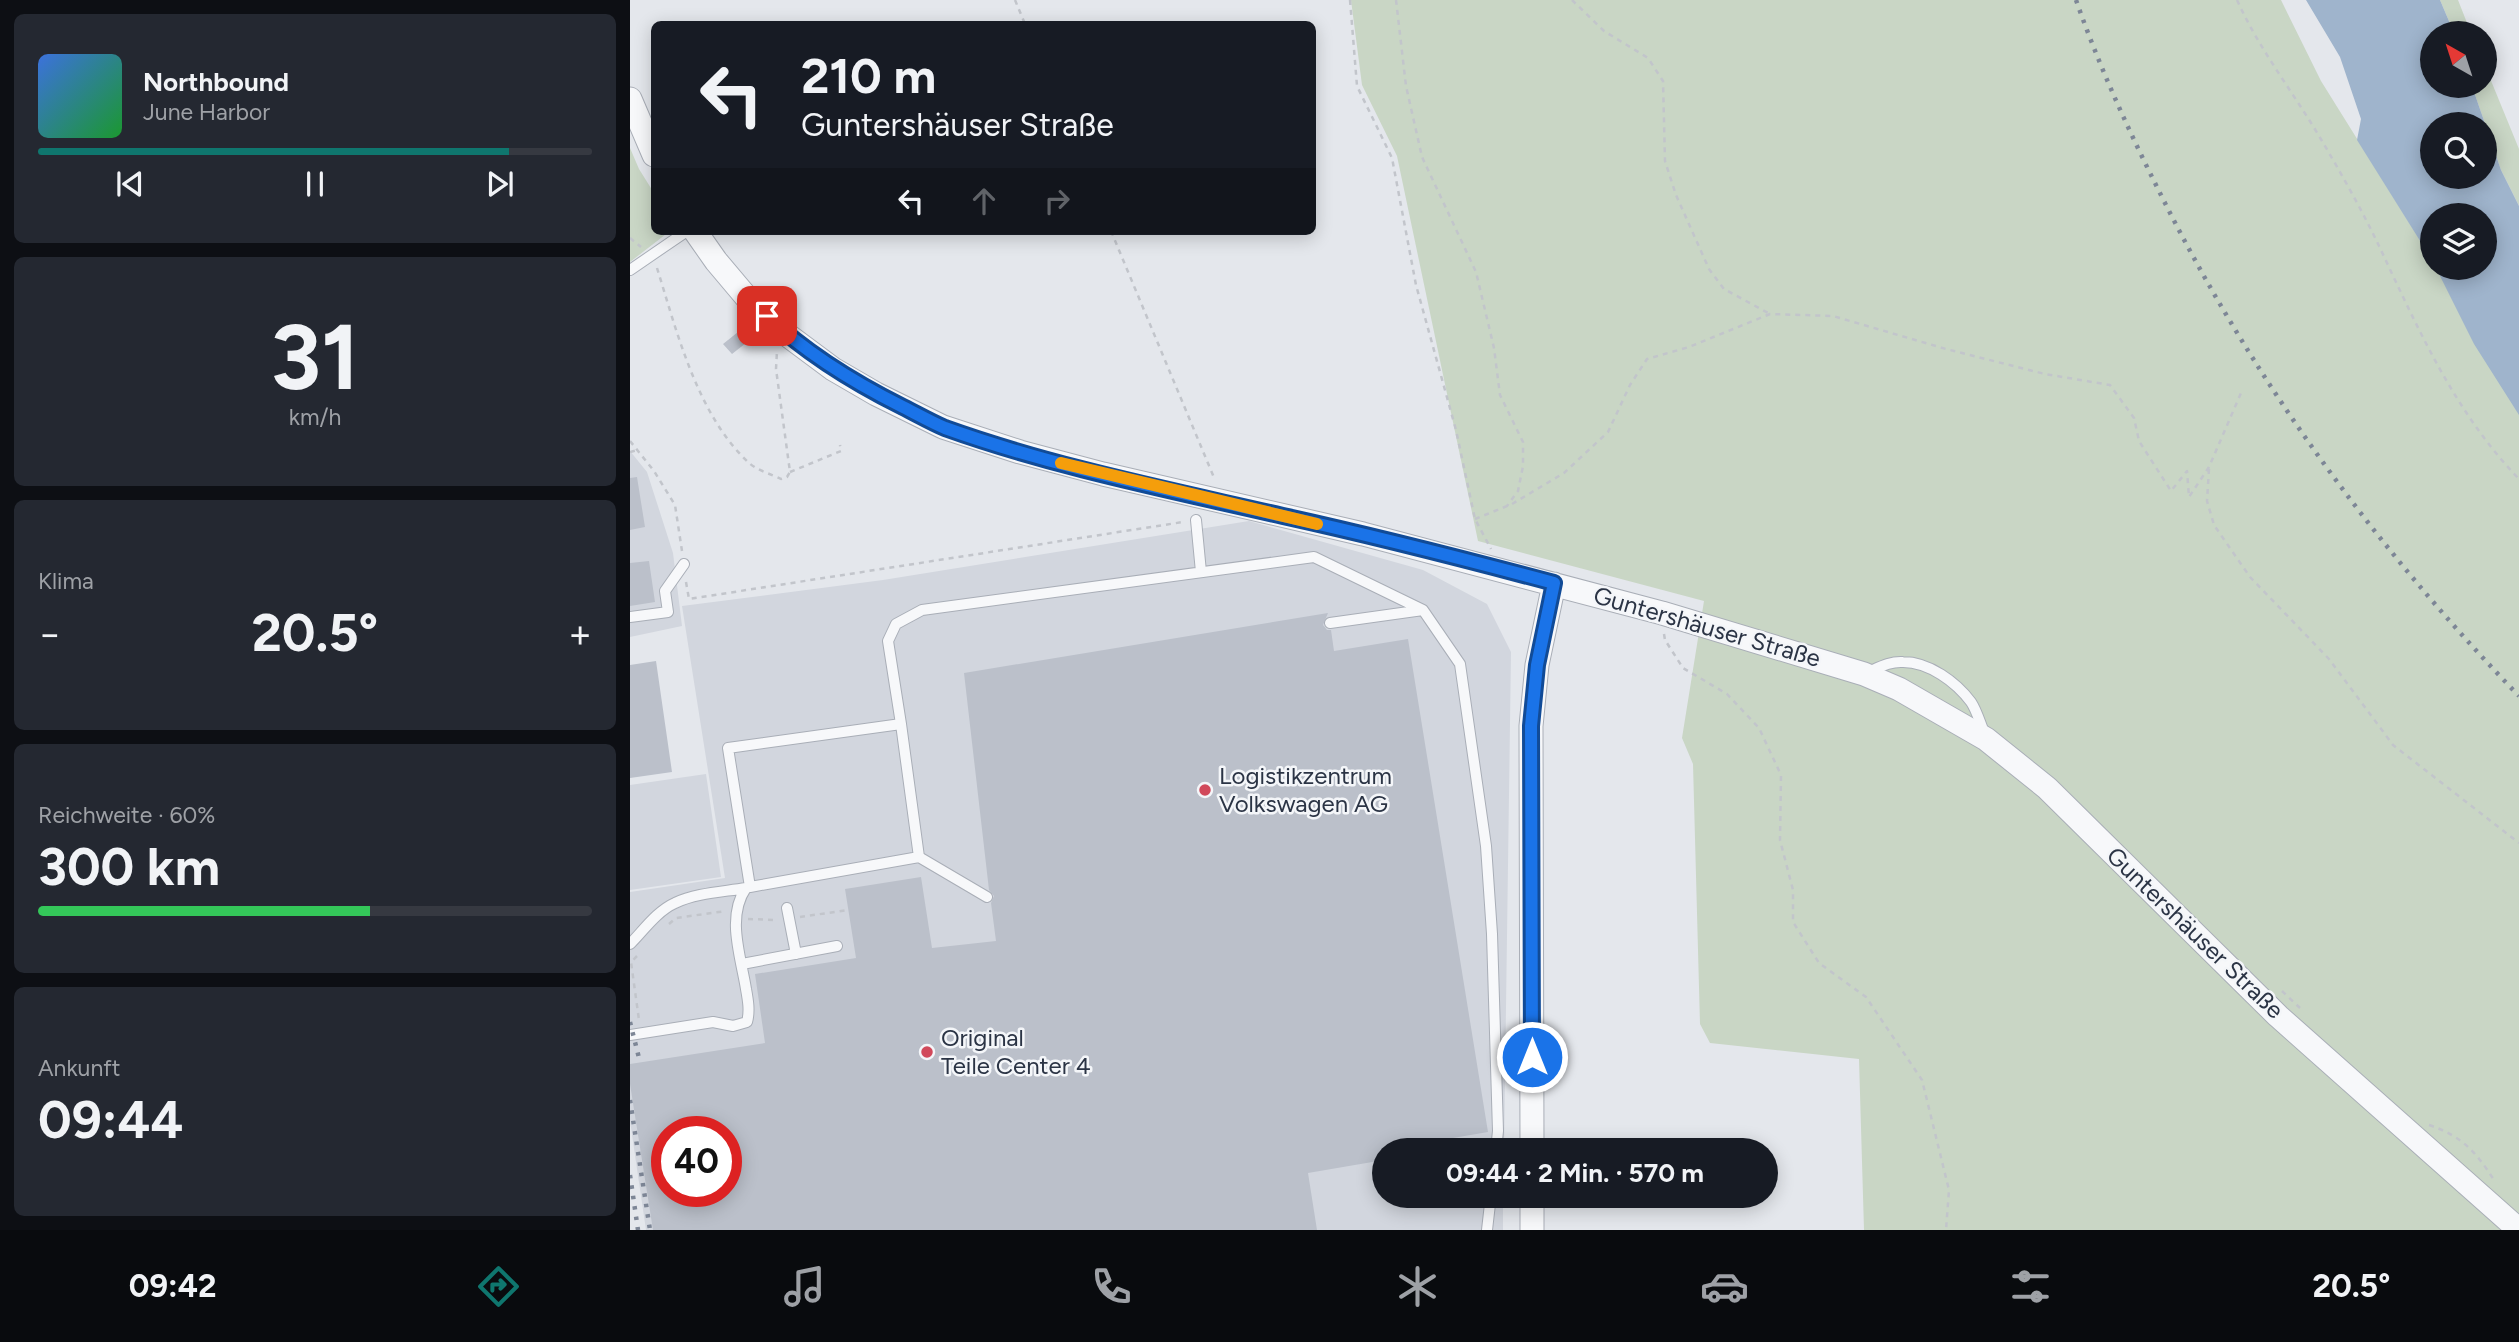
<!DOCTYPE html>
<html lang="de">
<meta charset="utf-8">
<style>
:root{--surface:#171b24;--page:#242831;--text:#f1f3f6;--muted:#9ea1a6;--line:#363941;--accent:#0f766e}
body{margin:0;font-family:Figtree,sans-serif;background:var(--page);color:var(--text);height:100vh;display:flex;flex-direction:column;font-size:26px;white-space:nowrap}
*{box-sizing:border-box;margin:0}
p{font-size:23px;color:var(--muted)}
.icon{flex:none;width:38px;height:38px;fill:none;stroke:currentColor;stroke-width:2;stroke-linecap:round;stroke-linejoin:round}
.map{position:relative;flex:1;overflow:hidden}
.panel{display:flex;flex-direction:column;gap:14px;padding:14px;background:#0d0f14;width:630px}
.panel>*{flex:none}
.banner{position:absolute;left:21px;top:21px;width:665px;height:214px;border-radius:10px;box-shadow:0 4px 18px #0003;background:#171b24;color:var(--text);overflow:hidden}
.needle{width:46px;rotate:321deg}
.tools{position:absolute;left:1790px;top:21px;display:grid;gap:14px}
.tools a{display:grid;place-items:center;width:77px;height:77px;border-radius:50%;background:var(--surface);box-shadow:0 4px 18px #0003;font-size:35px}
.speed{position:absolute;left:21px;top:1116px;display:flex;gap:14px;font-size:35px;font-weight:700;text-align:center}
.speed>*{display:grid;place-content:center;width:91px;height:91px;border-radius:50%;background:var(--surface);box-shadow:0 4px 18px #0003;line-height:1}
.speed .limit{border:10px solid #d22;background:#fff;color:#111}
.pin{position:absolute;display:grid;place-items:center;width:60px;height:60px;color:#fff;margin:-30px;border-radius:14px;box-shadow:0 4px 10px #0006}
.me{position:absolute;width:77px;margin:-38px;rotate:0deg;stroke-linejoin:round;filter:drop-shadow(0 0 5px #0008)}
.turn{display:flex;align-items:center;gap:24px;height:147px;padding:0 35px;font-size:32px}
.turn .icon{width:91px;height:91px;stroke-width:2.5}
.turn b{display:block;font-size:49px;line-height:60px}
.lanes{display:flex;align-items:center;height:66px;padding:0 35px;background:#0003;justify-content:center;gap:35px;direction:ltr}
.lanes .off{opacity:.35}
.big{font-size:52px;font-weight:700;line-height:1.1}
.panel .tile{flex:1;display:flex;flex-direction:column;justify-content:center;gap:10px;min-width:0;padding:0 24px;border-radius:10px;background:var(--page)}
.panel .dial{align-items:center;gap:0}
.dial b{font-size:91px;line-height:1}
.song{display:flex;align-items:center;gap:21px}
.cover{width:84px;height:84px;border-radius:10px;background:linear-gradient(135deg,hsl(220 70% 55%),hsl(130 70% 35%))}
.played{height:7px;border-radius:4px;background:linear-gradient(90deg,var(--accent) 85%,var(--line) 85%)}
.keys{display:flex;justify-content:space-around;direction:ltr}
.heat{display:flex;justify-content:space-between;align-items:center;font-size:38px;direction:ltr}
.charge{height:10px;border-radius:5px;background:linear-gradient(90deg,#34c759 60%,var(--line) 0)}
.trip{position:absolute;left:742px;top:1138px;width:406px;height:70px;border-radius:35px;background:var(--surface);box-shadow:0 4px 18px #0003;font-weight:700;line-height:70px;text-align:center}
.menu{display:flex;height:112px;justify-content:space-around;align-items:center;background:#090b0e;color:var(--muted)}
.menu .icon{width:49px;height:49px}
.menu .on{color:var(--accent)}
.menu b{font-size:32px;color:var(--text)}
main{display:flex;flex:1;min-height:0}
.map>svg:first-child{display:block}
</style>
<main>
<section class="panel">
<div class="tile">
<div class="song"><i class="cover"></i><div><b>Northbound</b><p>June Harbor</p></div></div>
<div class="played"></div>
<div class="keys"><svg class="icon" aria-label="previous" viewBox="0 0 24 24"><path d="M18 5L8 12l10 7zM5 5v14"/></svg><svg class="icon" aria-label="pause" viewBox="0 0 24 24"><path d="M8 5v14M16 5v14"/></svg><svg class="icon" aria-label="next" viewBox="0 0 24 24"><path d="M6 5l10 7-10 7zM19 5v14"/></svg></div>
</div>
<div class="tile dial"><b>31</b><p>km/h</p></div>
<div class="tile"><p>Klima</p>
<div class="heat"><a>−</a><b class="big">20.5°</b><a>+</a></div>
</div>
<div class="tile"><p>Reichweite · 60%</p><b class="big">300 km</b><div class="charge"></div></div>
<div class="tile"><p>Ankunft</p><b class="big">09:44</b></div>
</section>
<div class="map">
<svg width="1889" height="1230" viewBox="0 0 1889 1230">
<rect width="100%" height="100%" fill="#e4e7ec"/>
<path fill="#d2d6de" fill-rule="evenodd" d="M0 451 17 472 43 553 52 626 0 637Z
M619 521 793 570 857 604 881 652 874 1150H754V1195H873V1230H16L0 1121V892L95 878 52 606 253 580ZM37 1132H96V1192H37Z
M76 774 91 877 0 890V785Z"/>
<path fill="#c9d6c5" d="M721 0H1651L1691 81 1802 259V268H1808L1889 397V1230H1234L1229 1059 1080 1043 1070 1024 1063 764 1052 738 1074 601 848 541 767 156 732 85Z
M1810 0H1828L1841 33H1824Z
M1855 66 1889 149V206L1871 170 1842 86H1855Z
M0 148 9 169 24 193V231H40L0 262Z"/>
<path fill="#9fb4cc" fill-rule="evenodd" d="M1676 0H1810L1824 33H1802V86H1842L1871 170 1889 206V415L1844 344 1806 268H1855V215H1802V260L1727 140 1731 119 1710 57ZM1802 124H1855V177H1802Z"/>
<path fill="#bbc0ca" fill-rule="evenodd" d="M108 332 116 343 102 354 93 344Z
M7 477 15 527 0 530V478Z
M19 561 25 602 0 606V563Z
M698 613 693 625 697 630H701L704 651 778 639 858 1132 788 1144 787 1150H754V1160L678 1173 687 1230H23L0 1084V1064L135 1043 125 974 226 958 215 889 291 877 302 948 366 941 361 903 364 896 359 890 334 673ZM37 1132H96V1192H37Z
M26 661 42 772 0 778V665Z"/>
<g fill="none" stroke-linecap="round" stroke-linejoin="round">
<defs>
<path id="service" d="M0 270 57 231
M566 520 571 572
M0 617 38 612 35 591 54 564
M700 623 793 610
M1236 673C1248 668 1260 661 1273 662 1299 662 1326 682 1341 702 1347 711 1350 723 1354 732
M271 724 258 641 266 624 292 610 684 557 793 610 830 664 856 846 862 934 868 1131 866 1150
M289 857 357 897
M116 888 120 887 289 857 271 724 98 748 120 887
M157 908 166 954
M0 944C13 931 27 911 45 903 66 893 92 892 116 888 96 917 111 957 116 989 118 1000 120 1011 117 1022L103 1026 83 1022 0 1035
M112 964 207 946
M857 1230 861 1195"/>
<path id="tertiary" d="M0 99 24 155
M65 231 86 261 118 299 156 334 203 369 246 394 313 427 390 452 473 474 733 534 1032 613 1234 674 1269 689 1356 739 1417 788 1648 1016 1889 1230
M902 1150 901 726 907 665 924 584
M902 1230V1195"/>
</defs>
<use href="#service" stroke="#a9aeb7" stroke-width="12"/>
<use href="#tertiary" stroke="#a9aeb7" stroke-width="25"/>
<path stroke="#c2c5cb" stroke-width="2.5" stroke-dasharray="5 5" stroke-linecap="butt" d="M385 0 395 24
M720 0 727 86 762 158 786 285 826 430 845 519 861 549
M766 0 776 86 792 157 846 272 864 348 870 395 893 442V466L888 491 877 506
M942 0 974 31 1018 58 1033 81 1035 161 1046 195 1079 269 1094 289 1140 314
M1607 0C1630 51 1664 93 1692 141 1712 175 1733 212 1750 248 1788 329 1826 414 1889 479
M481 231 585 480
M0 238 11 247
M27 268C47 332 67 414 118 462 126 470 141 474 151 479L157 477 160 472 146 369 147 351
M0 441 24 471 45 505 52 551
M0 452 8 450
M1579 469 1577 501 1584 525 1620 577 1699 659 1763 745 1889 843
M160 472 211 451 210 445
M845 519 882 504 934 473 978 432 1000 385 1017 359 1059 347 1140 314 1203 316 1316 349 1415 374 1480 385 1504 418 1509 441 1541 491 1557 471 1559 497 1579 467 1611 393
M56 582 59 599 553 522
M1034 634 1035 640 1053 668 1097 694 1129 728 1151 775 1150 840 1163 890V922L1189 963 1236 997 1292 1080 1319 1190 1316 1230
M170 917 218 910
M118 919 146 920
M39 924 46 918 96 911
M7 956 1 962 9 1020
M1652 991 1670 1008
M1799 1125C1832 1136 1846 1152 1864 1180"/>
<use href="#service" stroke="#f7f8fa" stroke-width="10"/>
<use href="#tertiary" stroke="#f7f8fa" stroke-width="23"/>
<path stroke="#7d8696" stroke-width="4.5" stroke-dasharray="3.5 7" stroke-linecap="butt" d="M1446 0C1468 63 1496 125 1526 185 1619 374 1742 544 1889 696
M0 1022 10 1062
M0 1100 20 1230
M0 1175 8 1230"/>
</g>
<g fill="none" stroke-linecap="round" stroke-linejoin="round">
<defs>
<path id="route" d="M137 316C177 354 223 382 273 407 287 414 301 422 315 428 424 467 540 490 653 516 744 536 834 559 924 583L907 665 901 726 902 1057"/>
</defs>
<use href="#route" stroke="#114b97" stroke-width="18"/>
<use href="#route" stroke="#1a73e8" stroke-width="12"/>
<path stroke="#f59e0b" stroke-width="12" d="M431 463 687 524"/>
</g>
<g fill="#d1495b" stroke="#f4f6f9" stroke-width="2.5">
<circle cx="575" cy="790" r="7"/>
<circle cx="297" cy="1052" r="7"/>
</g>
<g text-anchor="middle" stroke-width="5" stroke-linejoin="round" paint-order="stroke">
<g font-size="24" fill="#2b3445" stroke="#f4f6f9">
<text transform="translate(1077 627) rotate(16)" y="8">Guntershäuser Straße</text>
<text transform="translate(1565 933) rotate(44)" y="8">Guntershäuser Straße</text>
</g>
<g font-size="24" fill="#2b3445" stroke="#f4f6f9" text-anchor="start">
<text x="589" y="784">Logistikzentrum<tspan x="589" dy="28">Volkswagen AG</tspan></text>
<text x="311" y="1046">Original<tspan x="311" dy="28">Teile Center 4</tspan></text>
</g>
</g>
</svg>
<div class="tools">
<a><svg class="needle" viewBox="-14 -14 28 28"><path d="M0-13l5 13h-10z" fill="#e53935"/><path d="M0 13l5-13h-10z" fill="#9ea1a6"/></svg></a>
<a><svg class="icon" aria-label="search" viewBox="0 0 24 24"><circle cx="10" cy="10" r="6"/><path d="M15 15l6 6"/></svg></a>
<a><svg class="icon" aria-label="layers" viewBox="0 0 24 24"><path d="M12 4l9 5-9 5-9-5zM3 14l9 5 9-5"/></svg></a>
</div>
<div class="speed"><div class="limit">40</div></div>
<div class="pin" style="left:137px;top:316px;background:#d93025"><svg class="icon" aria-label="arrive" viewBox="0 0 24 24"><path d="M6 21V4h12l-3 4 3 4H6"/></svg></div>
<svg class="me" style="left:902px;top:1057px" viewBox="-20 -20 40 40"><circle r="17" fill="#1a73e8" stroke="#fff" stroke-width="3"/><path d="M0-11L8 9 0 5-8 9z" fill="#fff"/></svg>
<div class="trip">09:44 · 2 Min. · 570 m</div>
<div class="banner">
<div class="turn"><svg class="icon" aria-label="left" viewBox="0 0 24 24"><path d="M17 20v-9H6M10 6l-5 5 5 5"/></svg><div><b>210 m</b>Guntershäuser Straße</div></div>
<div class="lanes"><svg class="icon" aria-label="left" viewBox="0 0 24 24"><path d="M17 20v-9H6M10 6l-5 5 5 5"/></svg><svg class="icon off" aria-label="ahead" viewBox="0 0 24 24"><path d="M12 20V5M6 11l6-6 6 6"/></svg><svg class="icon off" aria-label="right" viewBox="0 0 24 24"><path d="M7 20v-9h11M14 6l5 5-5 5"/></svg></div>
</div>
</div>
</main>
<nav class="menu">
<b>09:42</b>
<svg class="icon on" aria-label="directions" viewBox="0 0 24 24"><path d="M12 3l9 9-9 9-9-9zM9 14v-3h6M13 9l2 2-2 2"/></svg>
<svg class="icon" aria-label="music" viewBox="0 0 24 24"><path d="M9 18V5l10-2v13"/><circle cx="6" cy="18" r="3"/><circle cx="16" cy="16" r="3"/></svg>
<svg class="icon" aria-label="phone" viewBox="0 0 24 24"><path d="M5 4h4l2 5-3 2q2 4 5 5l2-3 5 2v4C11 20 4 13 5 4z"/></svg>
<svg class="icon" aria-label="climate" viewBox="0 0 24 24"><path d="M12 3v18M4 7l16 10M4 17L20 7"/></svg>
<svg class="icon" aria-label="car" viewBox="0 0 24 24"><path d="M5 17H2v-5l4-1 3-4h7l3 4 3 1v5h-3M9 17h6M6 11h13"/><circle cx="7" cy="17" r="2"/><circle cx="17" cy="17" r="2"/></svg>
<svg class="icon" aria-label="filters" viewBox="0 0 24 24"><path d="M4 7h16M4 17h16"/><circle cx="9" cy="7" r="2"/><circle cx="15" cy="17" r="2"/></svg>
<b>20.5°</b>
</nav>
